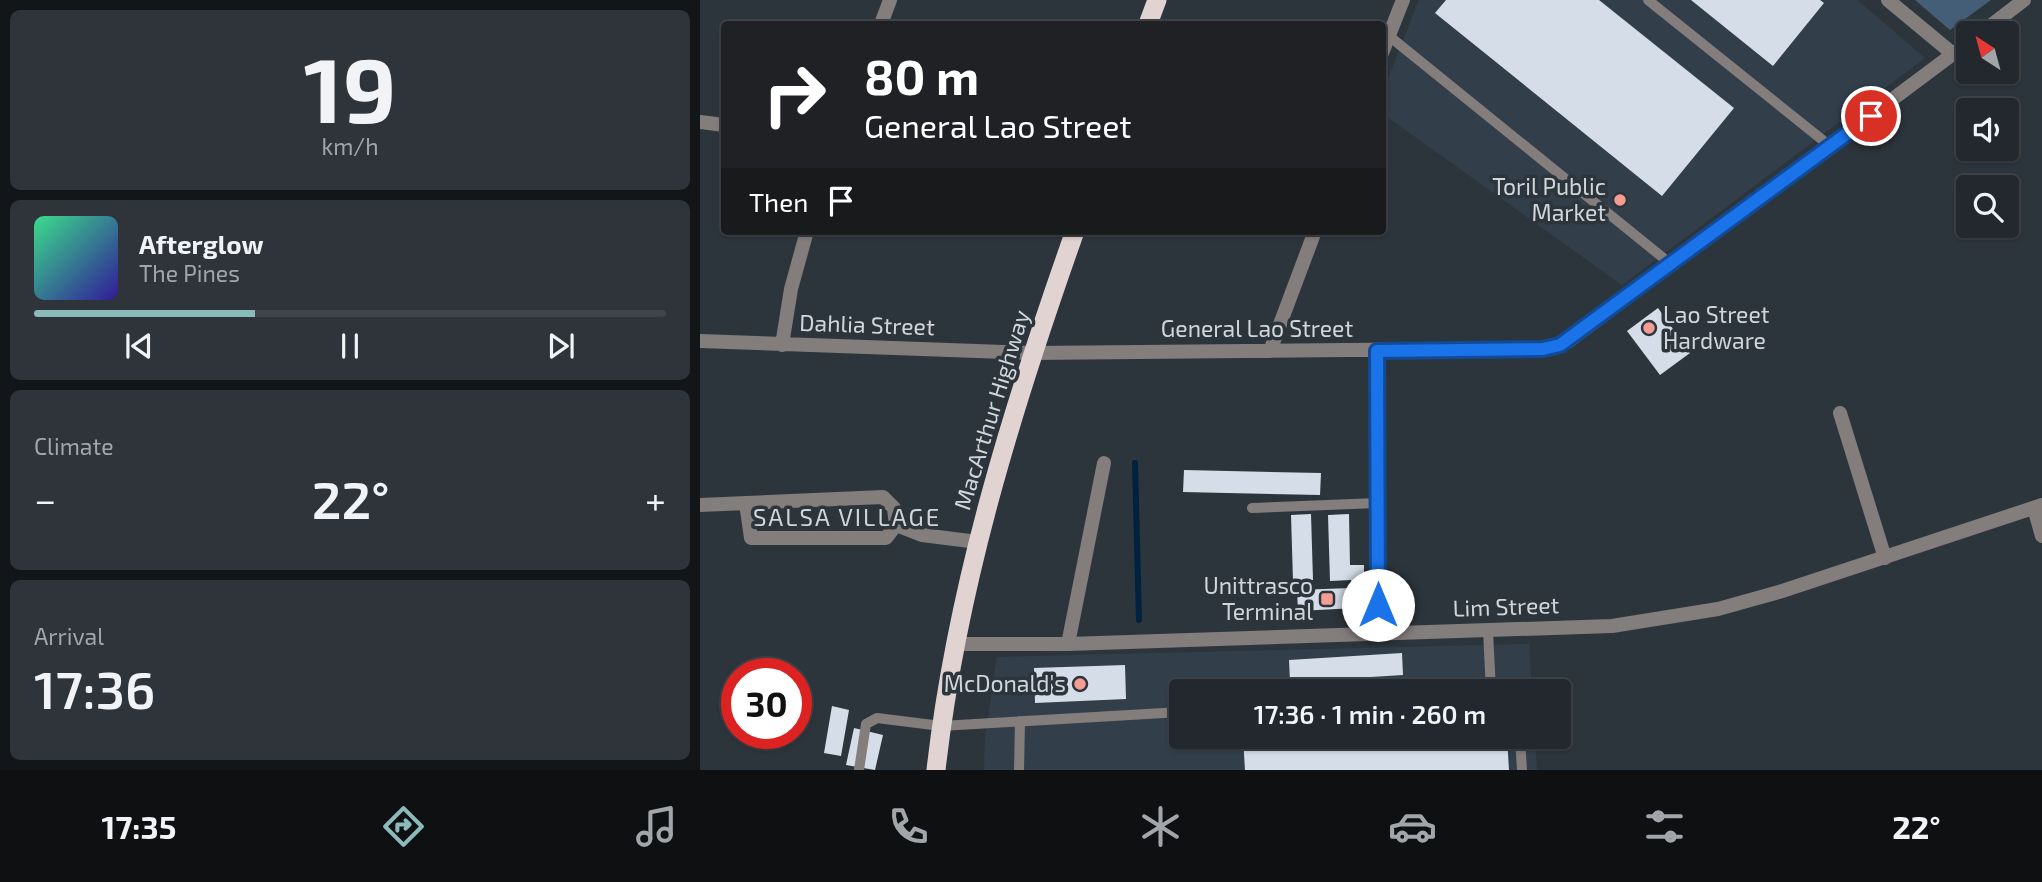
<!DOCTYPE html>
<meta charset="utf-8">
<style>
:root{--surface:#22282d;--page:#2e3439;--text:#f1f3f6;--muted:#a2a6aa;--line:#3f4449;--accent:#8bbbb9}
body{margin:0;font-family:"Exo 2",sans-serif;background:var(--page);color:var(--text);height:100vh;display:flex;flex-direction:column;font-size:26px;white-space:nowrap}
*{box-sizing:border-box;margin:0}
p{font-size:23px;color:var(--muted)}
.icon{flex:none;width:38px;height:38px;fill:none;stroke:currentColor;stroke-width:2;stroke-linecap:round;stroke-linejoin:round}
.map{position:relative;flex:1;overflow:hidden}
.panel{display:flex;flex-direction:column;gap:10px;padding:10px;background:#131619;width:700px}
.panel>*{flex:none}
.guide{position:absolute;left:21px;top:21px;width:665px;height:214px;border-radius:7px;box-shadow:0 2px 5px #0004,0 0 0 2px var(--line);background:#202124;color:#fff;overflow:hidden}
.needle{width:46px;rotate:324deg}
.tools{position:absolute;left:1256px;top:21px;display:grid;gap:14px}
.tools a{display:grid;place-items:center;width:63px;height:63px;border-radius:7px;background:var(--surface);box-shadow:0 2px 5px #0004,0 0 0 2px var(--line);font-size:35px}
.speed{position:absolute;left:21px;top:658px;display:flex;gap:14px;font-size:35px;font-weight:700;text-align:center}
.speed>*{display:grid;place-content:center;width:91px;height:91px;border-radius:50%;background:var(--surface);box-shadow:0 2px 5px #0004,0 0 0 2px var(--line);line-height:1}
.speed .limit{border:10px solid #d22;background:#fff;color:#111}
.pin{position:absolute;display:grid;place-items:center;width:60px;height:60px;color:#fff;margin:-30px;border:4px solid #fff;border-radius:50%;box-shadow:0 2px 7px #0007}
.me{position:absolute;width:77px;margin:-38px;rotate:0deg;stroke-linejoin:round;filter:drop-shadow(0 0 5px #0008)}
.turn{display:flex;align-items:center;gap:24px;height:147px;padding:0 28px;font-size:32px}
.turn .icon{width:91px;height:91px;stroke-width:2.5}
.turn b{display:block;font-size:49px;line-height:60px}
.then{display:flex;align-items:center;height:66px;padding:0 28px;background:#0003;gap:14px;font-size:26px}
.big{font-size:52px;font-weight:600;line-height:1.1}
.panel .widget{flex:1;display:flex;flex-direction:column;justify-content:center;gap:10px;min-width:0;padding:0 24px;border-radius:10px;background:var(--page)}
.panel .dial{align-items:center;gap:0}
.dial b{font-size:91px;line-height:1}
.song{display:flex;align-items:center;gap:21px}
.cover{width:84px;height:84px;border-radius:10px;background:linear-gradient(135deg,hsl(150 70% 55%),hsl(250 70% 35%))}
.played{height:7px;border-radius:4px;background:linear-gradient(90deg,var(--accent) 35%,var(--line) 35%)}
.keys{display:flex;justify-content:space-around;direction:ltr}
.heat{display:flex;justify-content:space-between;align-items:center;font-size:38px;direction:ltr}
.trip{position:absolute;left:469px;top:679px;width:402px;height:70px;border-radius:7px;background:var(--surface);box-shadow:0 2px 5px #0004,0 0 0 2px var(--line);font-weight:600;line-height:70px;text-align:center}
.menu{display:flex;height:112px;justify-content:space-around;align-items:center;background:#0e1012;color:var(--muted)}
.menu .icon{width:49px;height:49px}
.menu .selected{color:var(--accent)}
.menu b{font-size:32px;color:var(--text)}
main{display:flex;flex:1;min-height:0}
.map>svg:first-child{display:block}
</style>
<main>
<section class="panel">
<div class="widget dial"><b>19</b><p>km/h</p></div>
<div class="widget">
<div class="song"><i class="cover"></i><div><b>Afterglow</b><p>The Pines</p></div></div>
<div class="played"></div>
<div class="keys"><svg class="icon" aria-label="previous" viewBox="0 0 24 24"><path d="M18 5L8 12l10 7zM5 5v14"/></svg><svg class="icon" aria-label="pause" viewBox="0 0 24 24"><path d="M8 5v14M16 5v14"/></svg><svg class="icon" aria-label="next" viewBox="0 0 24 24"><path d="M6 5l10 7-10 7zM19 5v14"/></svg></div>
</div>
<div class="widget"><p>Climate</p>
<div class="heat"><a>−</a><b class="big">22°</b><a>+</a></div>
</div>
<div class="widget"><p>Arrival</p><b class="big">17:36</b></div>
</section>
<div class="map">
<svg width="1342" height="770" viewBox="0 0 1342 770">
<rect width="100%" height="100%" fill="#2d353c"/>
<path fill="#323f4b" d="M719 0H1157L1225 58 922 285 683 114 682 94Z
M829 644 832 691H481V737H835L837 770H284L285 738 297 657Z"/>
<path fill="#445e78" d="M1215 0H1291L1250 30Z"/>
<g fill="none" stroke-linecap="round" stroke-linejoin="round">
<path stroke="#00223f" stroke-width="6" d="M435 463 439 620"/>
</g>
<path fill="#d5dee8" d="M746 0H899L1034 108 962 196 735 13Z
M991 0H1120L1124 3 1073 66Z
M958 308 990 353 960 375 927 331Z
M484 470 621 473 620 495 483 492Z
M611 514 613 580 593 581 591 515Z
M649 514 650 565H664V599H655L656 608 598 611 597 590 651 588V580L630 581 628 515Z
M702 653 703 675 671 677 672 691H619V680L590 682 589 660Z
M425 665 426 699 335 703 334 668Z
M132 706 149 710 141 756 124 753Z
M154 728 183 735 175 770 146 765Z
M543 737H807L809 770H545Z"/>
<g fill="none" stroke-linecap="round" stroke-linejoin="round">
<path stroke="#837d7c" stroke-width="10" d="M948 0 1130 146
M689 36 972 265
M552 508 678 503
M788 631 791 691
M820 737 822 770
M159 770 166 724 177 718 241 726 481 712
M319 770 320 721"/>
<path stroke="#837d7c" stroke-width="14" d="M1188 0 1253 54
M181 24 190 0
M1281 33 1324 0
M682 53 703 0
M0 122 24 125
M0 341 332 353 852 348 869 341 929 296 1269 42
M82 345 91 289 107 231
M677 350 679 633
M570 351 615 231
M1140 413 1185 558
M46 503 51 538H186L196 525
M0 505 183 497 194 508 196 525 222 535 278 542
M1334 508 1342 536
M368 644 404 463"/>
<path stroke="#837d7c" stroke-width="14" d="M254 644H368L912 626 1018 609 1079 592 1342 505"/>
<path stroke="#e1d3d2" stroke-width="19" d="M448 24 457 0
M236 770C257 585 313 406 375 231"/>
</g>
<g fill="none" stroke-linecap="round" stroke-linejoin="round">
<defs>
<path id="route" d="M678 605 677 351 843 349 860 345 1171 116"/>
</defs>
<use href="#route" stroke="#114b97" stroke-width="18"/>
<use href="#route" stroke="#1a73e8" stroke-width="12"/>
</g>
<g fill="#f59c95" stroke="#2d353c" stroke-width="2.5">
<circle cx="920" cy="200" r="7"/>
<circle cx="949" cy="328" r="7"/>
<rect x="620" y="592" width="14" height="14" rx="3.5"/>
<circle cx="380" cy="684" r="7"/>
</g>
<g text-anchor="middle" stroke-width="7" stroke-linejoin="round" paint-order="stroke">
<g font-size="23" fill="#d1d6db" stroke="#2d353c" text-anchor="end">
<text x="906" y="195">Toril Public<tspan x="906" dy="26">Market</tspan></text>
<text x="963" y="323" text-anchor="start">Lao Street<tspan x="963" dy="26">Hardware</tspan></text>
<text x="613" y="594">Unittrasco<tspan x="613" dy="26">Terminal</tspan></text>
<text x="366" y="692">McDonald's</text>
</g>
<g font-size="23" fill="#d1d6db" stroke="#2d353c">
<text transform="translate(167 325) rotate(2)" y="8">Dahlia Street</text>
<text x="557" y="337">General Lao Street</text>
<text transform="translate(292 410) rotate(-73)" y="8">MacArthur Highway</text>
<text transform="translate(806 607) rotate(-2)" y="8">Lim Street</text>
</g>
<g font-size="24" letter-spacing="2" fill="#d1d6db" stroke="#2d353c">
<text x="147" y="526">SALSA VILLAGE</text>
</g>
</g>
</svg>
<div class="tools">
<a><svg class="needle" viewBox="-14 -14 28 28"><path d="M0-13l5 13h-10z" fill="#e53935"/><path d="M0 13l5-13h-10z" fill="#a2a6aa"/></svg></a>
<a><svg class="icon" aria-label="sound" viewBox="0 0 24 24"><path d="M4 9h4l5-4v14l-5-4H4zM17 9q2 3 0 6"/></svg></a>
<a><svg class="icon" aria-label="search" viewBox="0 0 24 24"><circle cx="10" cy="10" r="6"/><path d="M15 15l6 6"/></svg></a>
</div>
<div class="speed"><div class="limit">30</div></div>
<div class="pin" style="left:1171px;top:116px;background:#d93025"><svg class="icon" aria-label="arrive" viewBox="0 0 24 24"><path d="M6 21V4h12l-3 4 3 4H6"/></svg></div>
<svg class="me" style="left:678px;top:605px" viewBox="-20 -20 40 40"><circle r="19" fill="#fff"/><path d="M0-13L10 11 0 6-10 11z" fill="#1a73e8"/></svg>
<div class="trip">17:36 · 1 min · 260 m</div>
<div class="guide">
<div class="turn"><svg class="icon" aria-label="right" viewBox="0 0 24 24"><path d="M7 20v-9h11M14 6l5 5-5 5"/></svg><div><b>80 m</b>General Lao Street</div></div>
<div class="then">Then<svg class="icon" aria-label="arrive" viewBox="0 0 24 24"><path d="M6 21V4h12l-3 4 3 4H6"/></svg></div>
</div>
</div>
</main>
<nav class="menu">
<b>17:35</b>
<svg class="icon selected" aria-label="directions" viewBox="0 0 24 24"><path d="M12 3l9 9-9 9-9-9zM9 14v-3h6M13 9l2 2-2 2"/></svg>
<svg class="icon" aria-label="music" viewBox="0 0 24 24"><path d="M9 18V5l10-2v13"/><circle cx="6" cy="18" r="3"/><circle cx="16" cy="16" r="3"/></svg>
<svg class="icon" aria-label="phone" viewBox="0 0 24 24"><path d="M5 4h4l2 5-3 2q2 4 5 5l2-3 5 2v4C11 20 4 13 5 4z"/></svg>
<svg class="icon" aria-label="climate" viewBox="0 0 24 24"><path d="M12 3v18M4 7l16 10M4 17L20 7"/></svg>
<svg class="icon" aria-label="car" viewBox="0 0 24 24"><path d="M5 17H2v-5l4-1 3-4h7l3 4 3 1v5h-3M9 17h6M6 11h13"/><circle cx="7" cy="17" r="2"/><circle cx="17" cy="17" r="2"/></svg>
<svg class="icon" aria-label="filters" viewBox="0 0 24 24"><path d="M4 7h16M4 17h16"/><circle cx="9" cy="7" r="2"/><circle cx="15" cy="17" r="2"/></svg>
<b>22°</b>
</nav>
